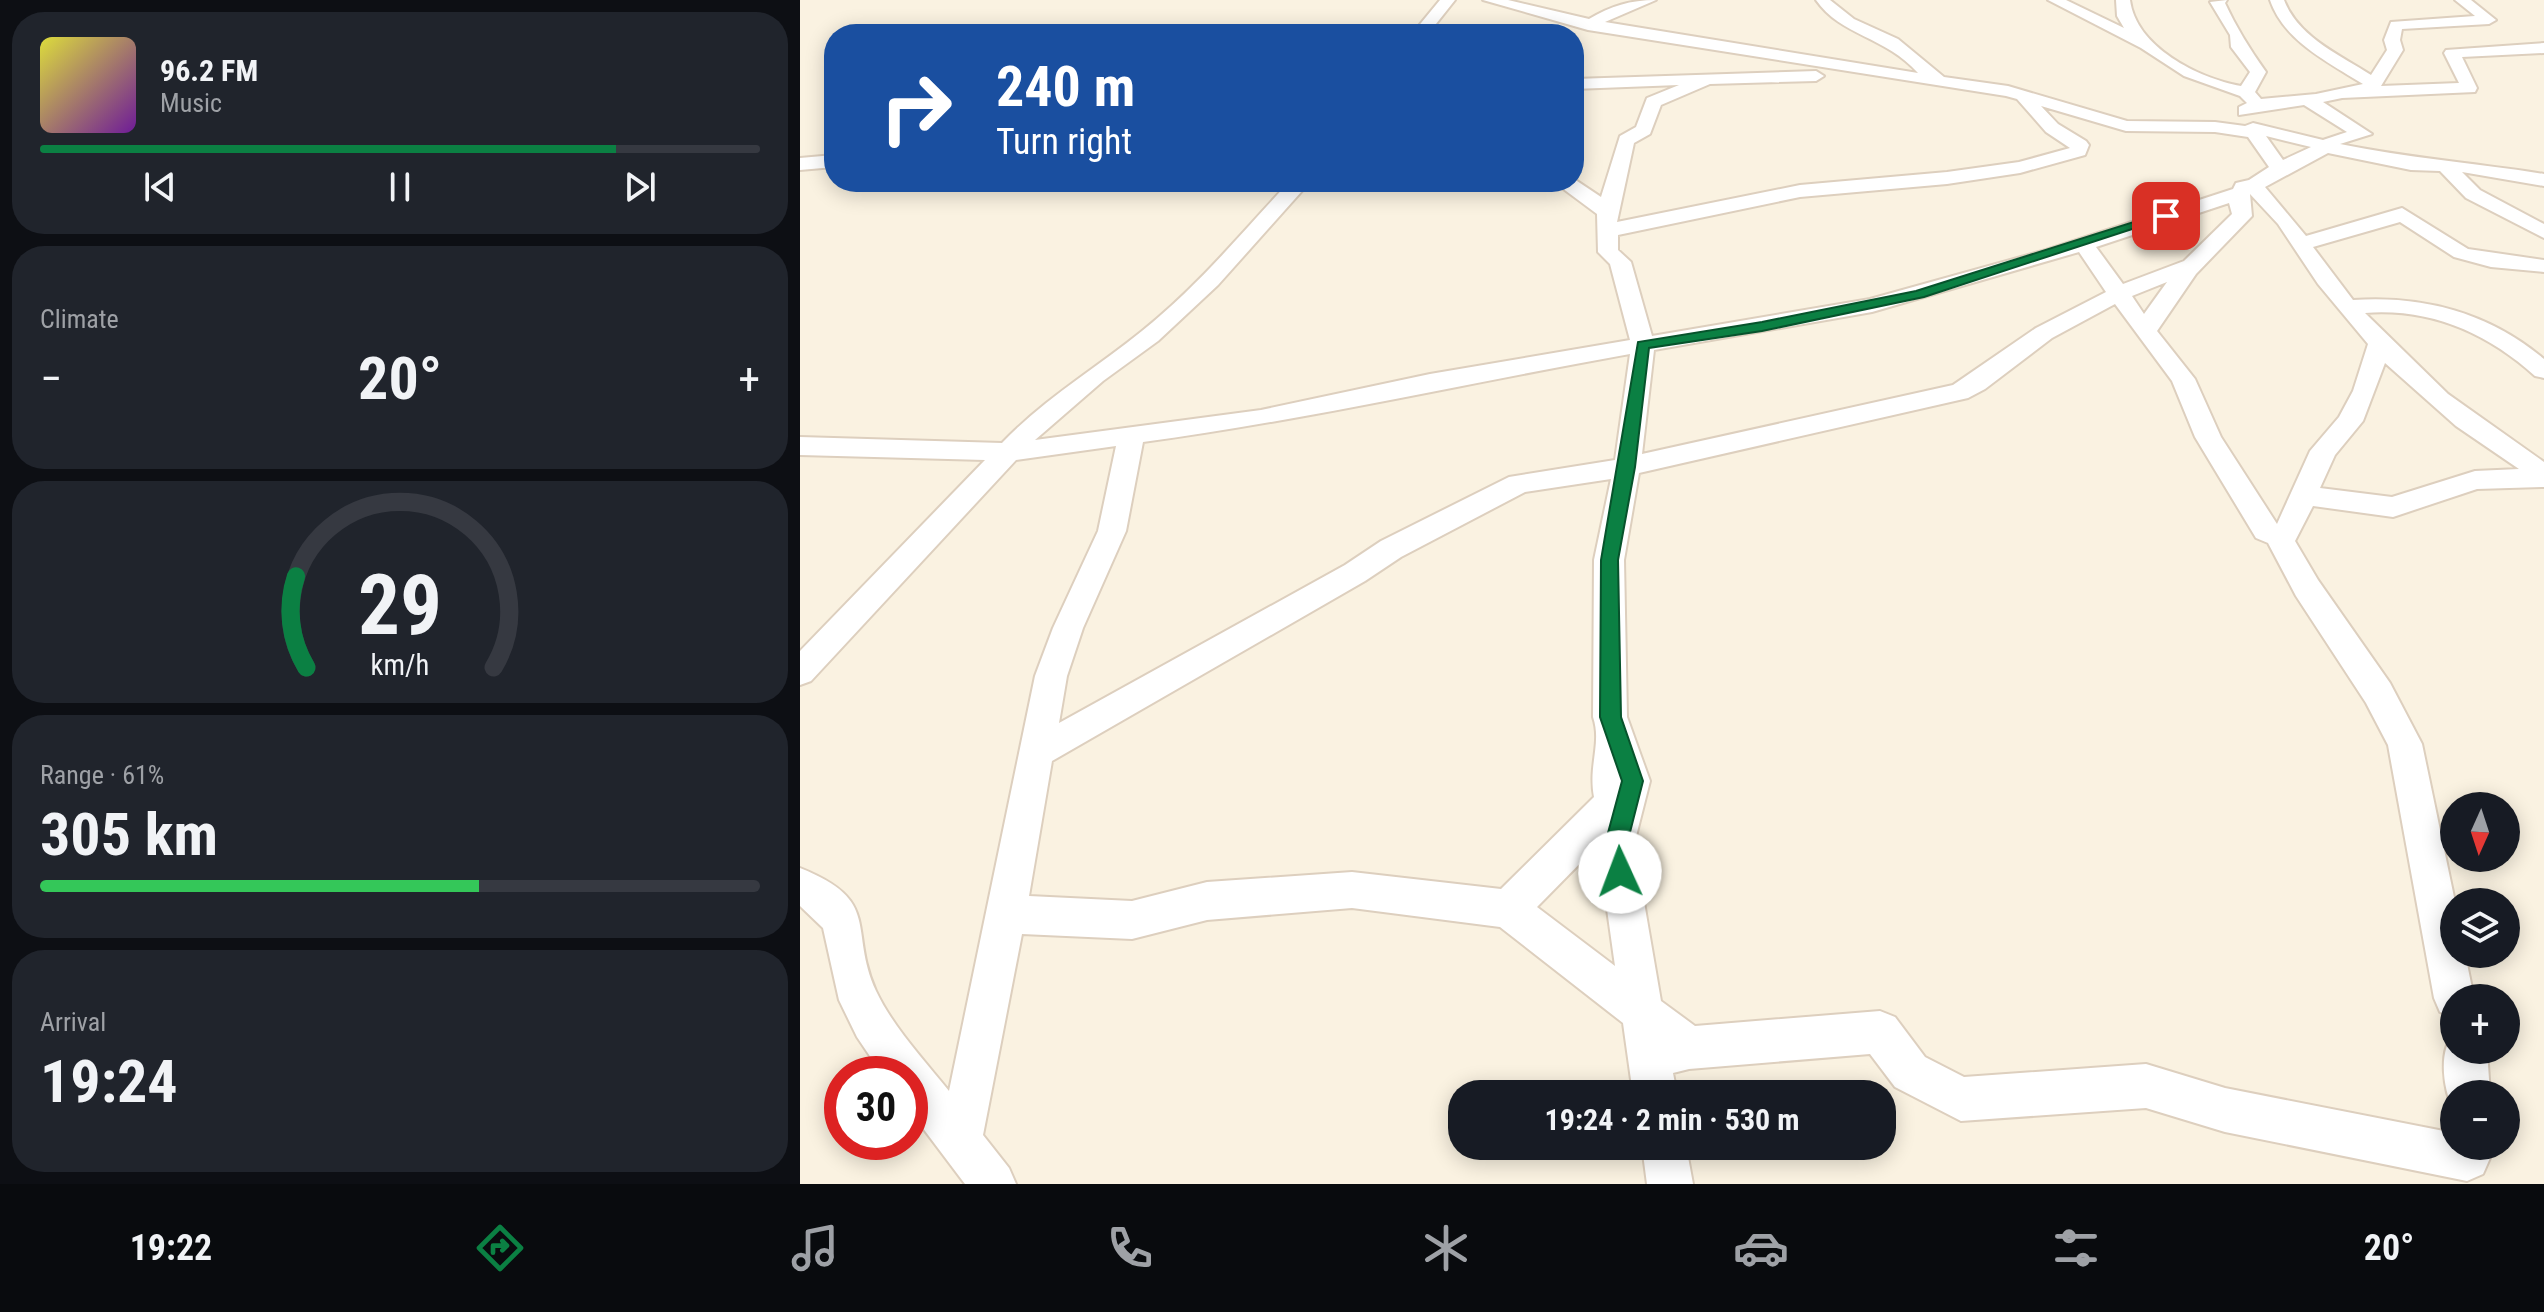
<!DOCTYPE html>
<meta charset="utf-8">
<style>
:root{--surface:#171b24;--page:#20242c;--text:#f1f3f6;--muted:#9ea1a6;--line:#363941;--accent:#0b8043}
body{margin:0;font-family:"Roboto Condensed",sans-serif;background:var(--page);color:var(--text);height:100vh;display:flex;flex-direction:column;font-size:30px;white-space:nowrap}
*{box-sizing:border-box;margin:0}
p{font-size:26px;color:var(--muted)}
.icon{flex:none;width:44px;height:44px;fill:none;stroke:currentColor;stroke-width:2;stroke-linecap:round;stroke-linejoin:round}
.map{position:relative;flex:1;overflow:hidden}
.panel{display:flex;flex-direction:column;gap:12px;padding:12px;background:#0d0f14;width:800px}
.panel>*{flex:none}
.guide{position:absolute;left:24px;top:24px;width:760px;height:168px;border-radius:32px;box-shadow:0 4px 20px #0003;background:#1a4fa0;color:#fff;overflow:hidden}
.needle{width:52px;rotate:183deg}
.tools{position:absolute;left:1640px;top:792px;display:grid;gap:16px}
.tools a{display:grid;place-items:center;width:80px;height:80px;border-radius:50%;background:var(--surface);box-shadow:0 4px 20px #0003;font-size:40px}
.speed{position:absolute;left:24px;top:1056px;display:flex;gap:16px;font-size:40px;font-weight:700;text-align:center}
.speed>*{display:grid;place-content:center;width:104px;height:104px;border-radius:50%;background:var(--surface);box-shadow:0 4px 20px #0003;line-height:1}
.speed .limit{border:12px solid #d22;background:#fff;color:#111}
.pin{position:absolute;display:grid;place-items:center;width:68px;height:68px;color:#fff;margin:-34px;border-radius:16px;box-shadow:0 4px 12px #0006}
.me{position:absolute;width:88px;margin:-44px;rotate:358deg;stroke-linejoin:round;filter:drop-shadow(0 0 6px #0008)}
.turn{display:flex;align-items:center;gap:28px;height:168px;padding:0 40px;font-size:36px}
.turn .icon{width:104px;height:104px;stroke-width:2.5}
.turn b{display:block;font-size:56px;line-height:68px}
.big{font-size:60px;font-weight:700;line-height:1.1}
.panel .tile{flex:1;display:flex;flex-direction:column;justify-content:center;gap:12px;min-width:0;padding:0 28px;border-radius:32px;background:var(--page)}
.panel .dial{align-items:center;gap:0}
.dial svg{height:208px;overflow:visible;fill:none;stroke:var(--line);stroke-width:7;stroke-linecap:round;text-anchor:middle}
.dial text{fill:var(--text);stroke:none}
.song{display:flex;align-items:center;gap:24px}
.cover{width:96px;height:96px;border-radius:12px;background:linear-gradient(135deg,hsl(60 70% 55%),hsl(280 70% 35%))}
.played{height:8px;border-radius:4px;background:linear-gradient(90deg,var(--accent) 80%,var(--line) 80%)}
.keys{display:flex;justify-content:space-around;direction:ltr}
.heat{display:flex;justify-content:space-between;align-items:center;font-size:44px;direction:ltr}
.charge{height:12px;border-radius:6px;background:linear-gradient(90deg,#34c759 61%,var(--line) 0)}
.trip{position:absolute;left:648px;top:1080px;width:448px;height:80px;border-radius:32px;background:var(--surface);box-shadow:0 4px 20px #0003;font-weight:700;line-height:80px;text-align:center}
.tabs{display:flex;height:128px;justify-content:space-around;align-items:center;background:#090b0e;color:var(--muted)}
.tabs .icon{width:56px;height:56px}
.tabs .active{color:var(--accent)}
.tabs b{font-size:36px;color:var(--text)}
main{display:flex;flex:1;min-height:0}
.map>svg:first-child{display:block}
</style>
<main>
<section class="panel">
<div class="tile">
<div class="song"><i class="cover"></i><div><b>96.2 FM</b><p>Music</p></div></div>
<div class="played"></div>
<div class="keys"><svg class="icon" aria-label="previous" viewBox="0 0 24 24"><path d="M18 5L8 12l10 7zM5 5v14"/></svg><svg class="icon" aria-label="pause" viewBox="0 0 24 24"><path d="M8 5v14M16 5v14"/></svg><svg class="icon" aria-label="next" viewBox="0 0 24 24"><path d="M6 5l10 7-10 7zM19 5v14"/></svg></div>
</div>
<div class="tile"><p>Climate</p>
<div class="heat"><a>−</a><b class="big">20°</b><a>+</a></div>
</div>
<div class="tile dial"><svg viewBox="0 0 100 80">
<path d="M14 69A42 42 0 1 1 86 69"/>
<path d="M14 69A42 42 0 0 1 10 34" stroke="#0b8043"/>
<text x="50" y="56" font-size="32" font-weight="700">29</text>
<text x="50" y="72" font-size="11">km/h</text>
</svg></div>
<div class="tile"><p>Range · 61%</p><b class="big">305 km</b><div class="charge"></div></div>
<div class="tile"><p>Arrival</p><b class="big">19:24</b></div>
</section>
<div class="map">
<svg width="1744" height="1184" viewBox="0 0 1744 1184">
<rect width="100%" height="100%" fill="#faf2e1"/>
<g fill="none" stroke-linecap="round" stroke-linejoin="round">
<defs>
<path id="minor" d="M640 0H655L628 34H612Z
M683 0H708L789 19C811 6 830 0 856 0L805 22 1118 73C1085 36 1041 36 1016 0H1030L1054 19 1098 39 1144 77 1208 86 1327 121 1415 122 1445 126 1453 123 1523 140 1547 132 1504 105 1439 115V107L1447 103 1440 96 1384 76 1341 48 1248 0H1266L1324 28 1317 16 1316 0H1330C1336 47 1398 78 1441 86L1450 72 1431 47 1430 35 1410 2 1427 0 1425 3C1436 27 1451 51 1466 72L1455 92 1461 99 1516 94 1563 84C1528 62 1484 41 1470 0H1484C1498 37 1540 55 1571 75L1587 50 1584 40 1591 22 1675 16 1655 0H1671L1696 20 1689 24 1602 29 1600 40 1603 50 1581 86 1659 83 1644 53 1646 50 1744 43V53L1662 57 1677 88 1675 92 1542 98 1523 102 1572 134 1540 144C1608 158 1676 163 1744 174V186L1662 172 1680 190 1744 224V238L1666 198 1640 171 1611 170 1528 153 1465 187 1506 236 1602 208 1668 249 1744 260V272L1691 267 1654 257 1600 222 1513 247 1553 300C1623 295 1690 313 1744 359V378L1735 376C1687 333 1631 308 1565 313L1648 394 1744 462V487L1677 489 1593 517 1513 506 1495 541 1518 580 1590 683 1622 744 1655 902 1654 954H1665L1674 998H1654V1018L1640 1012 1634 998 1588 745 1566 703 1496 596 1468 543 1456 538 1395 437 1372 381 1315 304 1252 338 1185 389 1168 398 839 473 824 560 827 717 850 781 834 844 861 1001 895 1026 1080 1011 1095 1017 1125 1057 1164 1077 1346 1064 1425 1088 1654 1133V1146H1685L1690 1158 1683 1174 1667 1181 1425 1132 1346 1108 1161 1121 1095 1087 1070 1054 889 1069 873 1073 877 1094H833L823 1023 700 927 552 908 407 920 332 939 222 934 183 1135 209 1168 216 1184H165L110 1111V1074H82L57 1037 39 1000 23 928 0 906V868C83 901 48 929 76 991 93 1027 124 1060 149 1091L235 676 253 628 298 531 316 446 216 460 11 681 0 685V651L185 460 0 455V437L202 443C244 399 295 369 342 331 396 288 442 233 489 182H510L418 285 358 341 303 381 235 440 461 410 630 374 830 340 810 264 798 252 797 214 754 182 774 179 801 197 820 136 836 127 847 98 879 85 774 89V79L1016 71 1024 76 1016 81 910 84 861 105 850 134 834 143 817 222 1000 185 1147 172 1219 162 1270 148 1246 132 1217 99 1206 96 788 30ZM1241 106 1326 131 1415 132 1448 137 1469 167 1449 180 1436 183 1433 189 1246 250 1070 299 852 336 831 262 818 250V235L1000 197 1147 184 1220 173 1285 155 1289 145 1286 141 1258 124ZM1466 136 1511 147 1483 160ZM1450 194 1478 224 1518 284 1568 344 1553 391 1539 417 1510 451 1477 524 1421 437 1395 379 1357 331 1396 274 1452 216ZM1429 203 1432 214 1384 261 1323 284 1296 247ZM1279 252 1306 292 1236 328 1153 385 842 454 854 350 1072 312ZM1367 282 1344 314 1332 296ZM830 354 815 460 709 477 581 541 545 565 259 723 267 676 283 628 326 531 343 442C506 420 667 383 830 354ZM1585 363 1656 426 1719 469 1675 471 1592 497 1520 488 1535 455 1563 421ZM811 479 794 560 793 717C802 743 788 765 794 797L701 889 552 872 407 882 332 901 229 896 252 761 565 581 601 557 725 492ZM798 845 815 966 737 907Z
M34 155V167L0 170V158Z
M1654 1034V1050H1687L1690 1094H1654V1110C1643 1091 1638 1050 1654 1034Z
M842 1146H886L893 1184H847Z"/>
</defs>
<use href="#minor" stroke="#ddcfbe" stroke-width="4"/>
<use href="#minor" fill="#fff" fill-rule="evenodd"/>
</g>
<path fill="#0b8043" stroke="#07532c" stroke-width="2" d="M1362 213 1372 216 1124 297 962 331 849 348 835 467 818 560 821 717 843 781 827 844 832 872 828 880 820 883 812 880 805 844 822 781 800 717 801 560 838 342 962 322 1116 291Z"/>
</svg>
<div class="tools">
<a><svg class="needle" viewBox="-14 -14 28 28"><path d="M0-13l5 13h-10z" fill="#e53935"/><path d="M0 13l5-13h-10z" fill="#9ea1a6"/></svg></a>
<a><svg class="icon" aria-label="layers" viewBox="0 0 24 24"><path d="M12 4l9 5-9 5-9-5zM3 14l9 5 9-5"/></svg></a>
<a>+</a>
<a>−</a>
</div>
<div class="speed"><div class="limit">30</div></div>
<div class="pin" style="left:1366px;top:216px;background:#d93025"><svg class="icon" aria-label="arrive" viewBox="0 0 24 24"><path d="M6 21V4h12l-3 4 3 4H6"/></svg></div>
<svg class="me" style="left:820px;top:872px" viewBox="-20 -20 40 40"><circle r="19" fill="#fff"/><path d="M0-13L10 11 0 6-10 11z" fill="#0b8043"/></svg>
<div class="trip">19:24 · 2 min · 530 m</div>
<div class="guide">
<div class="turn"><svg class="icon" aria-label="right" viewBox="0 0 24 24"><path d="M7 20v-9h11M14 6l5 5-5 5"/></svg><div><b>240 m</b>Turn right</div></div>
</div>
</div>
</main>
<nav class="tabs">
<b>19:22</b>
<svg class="icon active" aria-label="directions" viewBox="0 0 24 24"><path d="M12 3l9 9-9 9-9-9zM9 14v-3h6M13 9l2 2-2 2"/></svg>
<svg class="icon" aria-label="music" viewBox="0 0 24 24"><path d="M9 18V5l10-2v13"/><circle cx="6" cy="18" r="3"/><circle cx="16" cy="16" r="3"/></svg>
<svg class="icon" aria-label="phone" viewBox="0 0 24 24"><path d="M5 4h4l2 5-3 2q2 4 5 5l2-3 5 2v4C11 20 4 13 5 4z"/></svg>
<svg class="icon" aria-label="climate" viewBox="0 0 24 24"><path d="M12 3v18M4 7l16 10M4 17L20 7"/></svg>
<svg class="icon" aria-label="car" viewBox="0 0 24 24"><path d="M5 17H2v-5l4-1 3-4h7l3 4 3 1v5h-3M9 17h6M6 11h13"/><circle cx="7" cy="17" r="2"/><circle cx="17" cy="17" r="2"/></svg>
<svg class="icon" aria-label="filters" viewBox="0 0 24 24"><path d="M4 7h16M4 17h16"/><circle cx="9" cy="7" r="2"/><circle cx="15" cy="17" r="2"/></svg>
<b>20°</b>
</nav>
